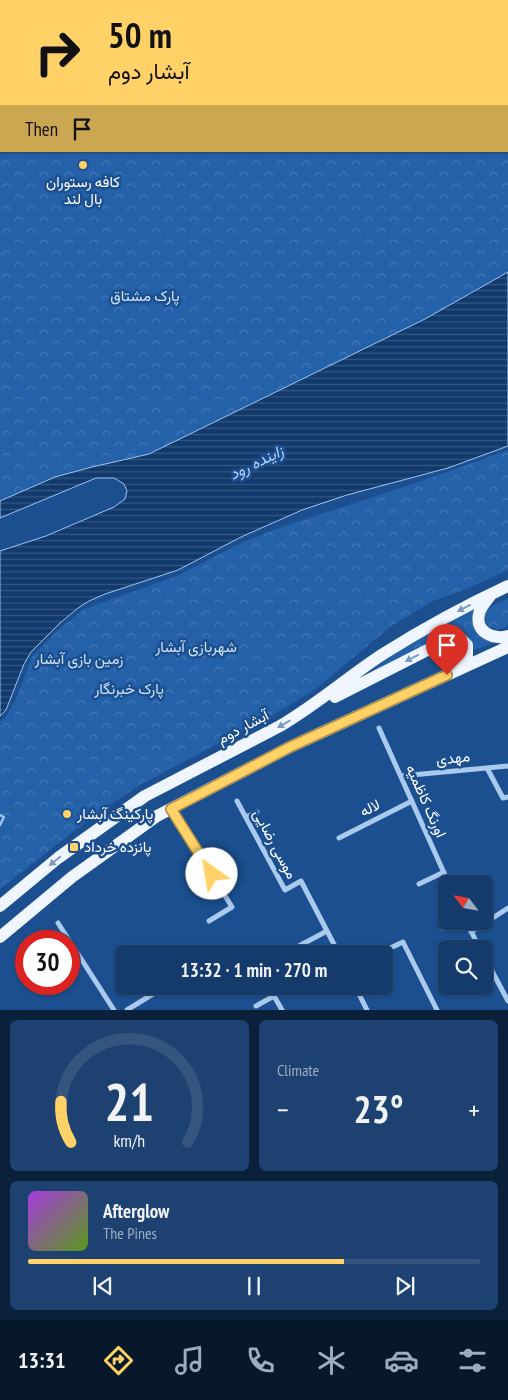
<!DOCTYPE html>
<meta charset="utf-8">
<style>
:root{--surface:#143b6b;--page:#1d4271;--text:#f1f3f6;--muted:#9dadc1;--line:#33557e;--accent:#ffd166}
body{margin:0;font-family:"PT Sans Narrow",Vazirmatn,sans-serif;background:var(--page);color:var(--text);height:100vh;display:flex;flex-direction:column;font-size:19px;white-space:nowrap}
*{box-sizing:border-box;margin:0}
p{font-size:16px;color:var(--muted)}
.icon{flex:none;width:28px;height:28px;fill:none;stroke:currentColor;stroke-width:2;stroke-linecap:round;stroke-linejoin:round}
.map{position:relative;height:1010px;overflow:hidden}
.details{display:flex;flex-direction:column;gap:10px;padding:10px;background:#0b203b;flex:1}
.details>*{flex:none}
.top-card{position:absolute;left:0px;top:0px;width:509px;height:152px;box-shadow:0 1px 4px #0004,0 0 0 1px var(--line);background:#ffd166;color:#111;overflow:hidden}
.needle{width:32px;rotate:301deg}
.tools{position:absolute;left:438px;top:875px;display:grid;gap:10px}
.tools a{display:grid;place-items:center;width:55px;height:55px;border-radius:8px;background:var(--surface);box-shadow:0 1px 4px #0004,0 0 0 1px var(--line);font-size:25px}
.speed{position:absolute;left:15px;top:930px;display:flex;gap:10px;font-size:25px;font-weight:700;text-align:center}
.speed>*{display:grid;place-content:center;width:65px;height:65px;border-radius:50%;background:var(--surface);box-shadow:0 1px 4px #0004,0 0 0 1px var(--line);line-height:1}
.speed .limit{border:8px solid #d22;background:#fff;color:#111}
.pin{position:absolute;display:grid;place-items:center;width:42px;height:42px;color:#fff;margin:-51px -21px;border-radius:50% 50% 50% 0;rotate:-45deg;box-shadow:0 0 5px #0007}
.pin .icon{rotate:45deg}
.me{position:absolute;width:55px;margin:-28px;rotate:328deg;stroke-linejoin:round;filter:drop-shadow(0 0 4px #0008)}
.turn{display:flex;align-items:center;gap:18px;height:105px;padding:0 25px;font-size:22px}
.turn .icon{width:65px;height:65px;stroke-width:2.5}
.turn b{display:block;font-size:35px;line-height:42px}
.then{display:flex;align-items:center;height:48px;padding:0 25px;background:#0003;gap:10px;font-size:19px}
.big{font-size:38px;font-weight:600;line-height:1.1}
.details .widget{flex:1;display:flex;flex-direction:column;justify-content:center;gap:8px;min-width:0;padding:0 18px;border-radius:8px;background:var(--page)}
.details .dial{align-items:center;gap:0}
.dial svg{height:130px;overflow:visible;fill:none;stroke:var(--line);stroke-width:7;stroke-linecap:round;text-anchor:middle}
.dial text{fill:var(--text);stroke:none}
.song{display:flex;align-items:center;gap:15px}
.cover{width:60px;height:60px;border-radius:8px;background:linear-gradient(135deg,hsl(280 70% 55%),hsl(90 70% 35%))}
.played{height:5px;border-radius:2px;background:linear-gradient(90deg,var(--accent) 70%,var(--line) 70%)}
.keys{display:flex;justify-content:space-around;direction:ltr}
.heat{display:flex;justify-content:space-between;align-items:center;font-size:28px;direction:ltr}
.details .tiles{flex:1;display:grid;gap:10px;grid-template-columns:1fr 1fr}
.widget:last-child{grid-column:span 2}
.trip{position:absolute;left:115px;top:945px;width:278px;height:50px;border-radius:8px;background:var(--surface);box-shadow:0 1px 4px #0004,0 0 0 1px var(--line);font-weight:600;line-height:50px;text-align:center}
.menu{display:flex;height:80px;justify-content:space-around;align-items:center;background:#08182b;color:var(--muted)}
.menu .icon{width:35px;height:35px}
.menu .selected{color:var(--accent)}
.menu b{font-size:22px;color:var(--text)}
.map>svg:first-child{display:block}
</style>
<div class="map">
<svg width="508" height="1010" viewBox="0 0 508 1010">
<defs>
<pattern id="park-crowns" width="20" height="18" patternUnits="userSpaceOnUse" patternTransform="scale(1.25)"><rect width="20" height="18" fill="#2461a8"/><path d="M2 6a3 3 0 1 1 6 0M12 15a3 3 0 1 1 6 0" fill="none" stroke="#4579b5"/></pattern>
<pattern id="water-rules" width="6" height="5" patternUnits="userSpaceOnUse" patternTransform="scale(1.25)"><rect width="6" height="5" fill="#123a6d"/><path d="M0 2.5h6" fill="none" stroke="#365883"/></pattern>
</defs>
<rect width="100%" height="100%" fill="#1b4f8f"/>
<path fill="url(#park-crowns)" d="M231 0H354L355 1H230Z
M0 111H1V151H508V272L425 319 149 454 92 467 55 477 0 501Z
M508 450V570L467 589 433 601 390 627 318 687 287 707 140 785 95 815 0 889V721L5 718 15 701 32 657 58 630 84 609 177 576 243 542 281 527 419 482Z
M508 599V626L498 630 488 626C478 610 495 604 508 599Z
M474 609 494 643 473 650C473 640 469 636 460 632L361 680 400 648Z"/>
<path fill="url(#water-rules)" stroke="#9cc4f0" d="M508 272V446L448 468 347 495 302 510 241 537 178 570 105 594 89 601 78 608 60 623 31 652 24 664 6 710 0 716V551L46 536 114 507 125 499 127 491 124 484 114 478H96L0 518V501L55 477 92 467 149 454 425 319Z"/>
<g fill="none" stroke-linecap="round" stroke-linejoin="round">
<path stroke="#9cc4f0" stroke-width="2.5" d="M0 815 4 817 0 825"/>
<path stroke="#a9c9ee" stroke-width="5" d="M145 1 148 0
M188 1 189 0
M0 48H1
M379 728 449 884
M487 768 503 798 508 797
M401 776 508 766
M237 801 285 890 301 881 339 954
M171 809 232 907 209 921
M246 817 257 812
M339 838 412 801
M419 884 444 872
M466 921 480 949
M58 923 114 1010
M443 928 458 921
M471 932 508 908
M297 947 327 931
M384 951 403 942 437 1010
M484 956 508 1001
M355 986 367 1010
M256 1006 274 996 282 1010
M127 1010 166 986"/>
<path stroke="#f0f6ff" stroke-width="12" d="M215 1 217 0
M478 1 479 0
M0 67H1
M0 93 1 92
M0 105H1
M490 596C486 601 480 608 479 614 475 632 493 640 508 636
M335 697 449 639 460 638 467 645V655L453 670
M0 906 58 858 145 796 280 726C316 705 348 677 383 654 423 629 465 606 508 586
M0 937 72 877 157 816 290 747 508 647"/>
<path stroke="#f8faff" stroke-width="14" d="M367 0 368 1
M386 0 387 1
M491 1V0
M508 80V81
M508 105V106
M508 140V141"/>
</g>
<defs><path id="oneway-solid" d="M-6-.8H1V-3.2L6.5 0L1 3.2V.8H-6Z" transform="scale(1.25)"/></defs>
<g fill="#7b9ac1">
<use href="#oneway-solid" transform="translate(464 608) rotate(153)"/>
<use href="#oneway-solid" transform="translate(412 658) rotate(153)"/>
<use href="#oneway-solid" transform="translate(284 724) rotate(150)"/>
<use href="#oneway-solid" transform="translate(55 861) rotate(141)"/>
</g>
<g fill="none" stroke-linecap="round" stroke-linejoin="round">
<defs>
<path id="route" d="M212 874 171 809 290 747 447 675"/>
</defs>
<use href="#route" stroke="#a68842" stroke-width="12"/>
<use href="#route" stroke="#ffd166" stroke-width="9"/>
</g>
<g fill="#ffd166" stroke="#1b4f8f" stroke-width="2">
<circle cx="83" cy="165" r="5"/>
<circle cx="67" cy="814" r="5"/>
<rect x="69" y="842" width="10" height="10" rx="2.5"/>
</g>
<g text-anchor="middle" stroke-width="5" stroke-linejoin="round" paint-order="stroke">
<g font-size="15" fill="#fff" stroke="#1b4f8f" text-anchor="start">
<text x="83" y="187" text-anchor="middle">کافه رستوران<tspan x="83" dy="17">بال لند</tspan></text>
<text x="77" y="819">پارکینگ آبشار</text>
<text x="84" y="852">پانزده خرداد</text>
</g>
<g font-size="15" fill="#cfe3fa" stroke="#1b4f8f">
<text x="145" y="301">پارک مشتاق</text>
<text x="196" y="652">شهربازی آبشار</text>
<text x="79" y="664">زمین بازی آبشار</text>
<text x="129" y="694">پارک خبرنگار</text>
</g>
<g font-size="15" fill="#fff" stroke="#1b4f8f">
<text transform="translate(243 727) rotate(-28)" y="5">آبشار دوم</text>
<text transform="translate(453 758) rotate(-6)" y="5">مهدی</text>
<text transform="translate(426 801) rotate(66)" y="5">اورنگ کاظمیه</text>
<text transform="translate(370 808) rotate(-26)" y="5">لاله</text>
<text transform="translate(275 844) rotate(62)" y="5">موسی رضایی</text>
</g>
<g font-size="16" font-style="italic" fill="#b5d3f5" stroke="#1b4f8f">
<text transform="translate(256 462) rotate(-26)" y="6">زاینده رود</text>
</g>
</g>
</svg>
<div class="tools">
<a><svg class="needle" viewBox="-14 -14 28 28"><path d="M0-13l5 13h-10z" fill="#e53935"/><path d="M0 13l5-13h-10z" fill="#9dadc1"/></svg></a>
<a><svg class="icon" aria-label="search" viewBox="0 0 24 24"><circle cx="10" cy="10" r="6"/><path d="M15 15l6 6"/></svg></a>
</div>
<div class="speed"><div class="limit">30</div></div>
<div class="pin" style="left:447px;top:675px;background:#d93025"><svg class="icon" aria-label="arrive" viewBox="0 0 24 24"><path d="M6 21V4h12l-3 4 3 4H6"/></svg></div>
<svg class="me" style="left:212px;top:874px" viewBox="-20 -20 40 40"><circle r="19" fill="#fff"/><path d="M0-13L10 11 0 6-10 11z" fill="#ffd166"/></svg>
<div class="trip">13:32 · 1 min · 270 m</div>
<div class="top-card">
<div class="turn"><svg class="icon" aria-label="right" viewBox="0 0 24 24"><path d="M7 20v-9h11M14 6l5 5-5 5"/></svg><div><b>50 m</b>آبشار دوم</div></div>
<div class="then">Then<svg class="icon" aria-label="arrive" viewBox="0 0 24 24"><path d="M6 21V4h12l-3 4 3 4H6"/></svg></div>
</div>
</div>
<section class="details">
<div class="tiles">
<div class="widget dial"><svg viewBox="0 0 100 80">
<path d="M14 69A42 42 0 1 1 86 69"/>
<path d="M14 69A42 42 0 0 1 8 44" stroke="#ffd166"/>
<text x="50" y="56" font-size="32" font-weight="700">21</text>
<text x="50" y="72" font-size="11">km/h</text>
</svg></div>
<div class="widget"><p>Climate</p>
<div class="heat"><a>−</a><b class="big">23°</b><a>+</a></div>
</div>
<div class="widget">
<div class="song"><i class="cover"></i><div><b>Afterglow</b><p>The Pines</p></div></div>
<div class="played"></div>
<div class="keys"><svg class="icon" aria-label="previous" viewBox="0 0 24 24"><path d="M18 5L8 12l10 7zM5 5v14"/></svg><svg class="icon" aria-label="pause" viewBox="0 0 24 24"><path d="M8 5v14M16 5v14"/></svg><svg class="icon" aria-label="next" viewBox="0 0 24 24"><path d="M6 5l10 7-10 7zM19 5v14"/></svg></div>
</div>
</div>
</section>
<nav class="menu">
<b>13:31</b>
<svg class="icon selected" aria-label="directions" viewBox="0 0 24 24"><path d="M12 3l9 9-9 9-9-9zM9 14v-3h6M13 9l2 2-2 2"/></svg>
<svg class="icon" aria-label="music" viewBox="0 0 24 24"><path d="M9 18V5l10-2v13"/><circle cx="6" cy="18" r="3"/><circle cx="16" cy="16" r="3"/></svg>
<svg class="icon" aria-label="phone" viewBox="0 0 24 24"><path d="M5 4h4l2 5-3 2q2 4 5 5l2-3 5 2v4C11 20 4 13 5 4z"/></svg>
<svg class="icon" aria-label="climate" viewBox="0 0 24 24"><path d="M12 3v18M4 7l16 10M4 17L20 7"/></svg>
<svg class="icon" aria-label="car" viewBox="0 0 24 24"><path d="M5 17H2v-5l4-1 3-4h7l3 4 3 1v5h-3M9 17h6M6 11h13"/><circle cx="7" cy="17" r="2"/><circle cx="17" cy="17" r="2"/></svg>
<svg class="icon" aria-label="filters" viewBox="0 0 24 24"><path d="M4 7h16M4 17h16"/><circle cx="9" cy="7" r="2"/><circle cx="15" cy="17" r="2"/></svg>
</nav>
